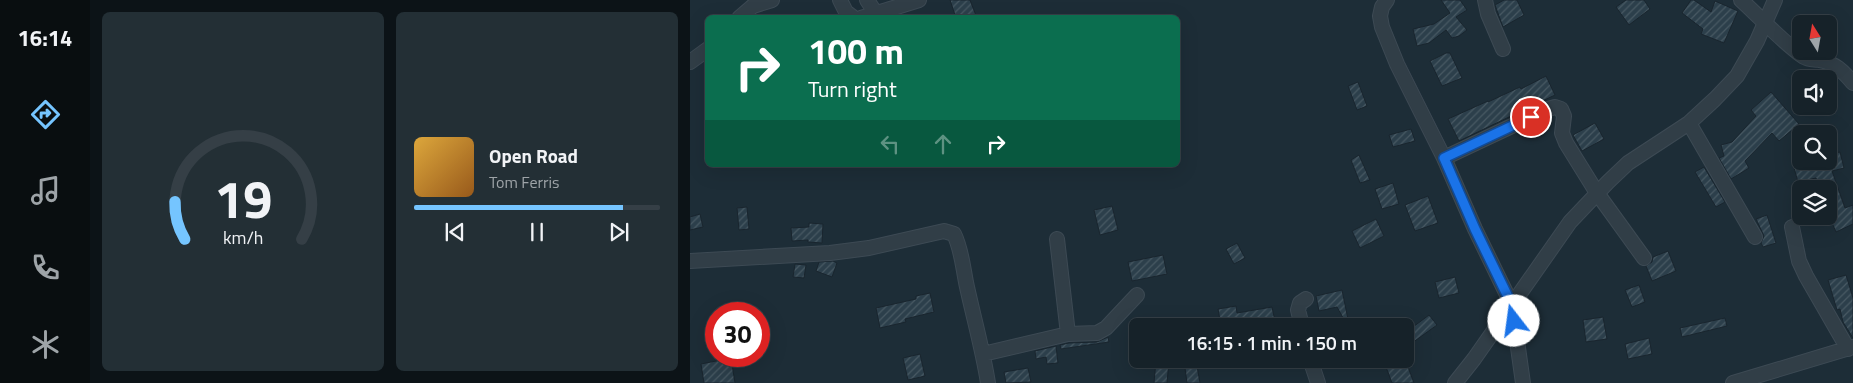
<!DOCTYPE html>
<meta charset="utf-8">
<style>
:root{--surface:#162229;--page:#232f35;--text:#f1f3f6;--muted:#9ea4a8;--line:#353f46;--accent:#75c5ff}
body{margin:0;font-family:"Titillium Web",sans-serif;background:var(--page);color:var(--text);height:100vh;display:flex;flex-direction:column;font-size:19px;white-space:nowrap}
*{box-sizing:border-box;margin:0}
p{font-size:16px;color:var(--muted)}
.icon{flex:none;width:28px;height:28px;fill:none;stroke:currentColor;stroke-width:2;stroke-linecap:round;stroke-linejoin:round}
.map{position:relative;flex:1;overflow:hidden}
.details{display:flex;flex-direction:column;gap:12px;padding:12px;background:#0c1317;width:600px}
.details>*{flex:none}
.banner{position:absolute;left:15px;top:15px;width:475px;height:152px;border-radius:8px;box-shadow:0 5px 20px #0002,0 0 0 1px var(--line);background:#0b6e4f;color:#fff;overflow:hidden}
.needle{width:32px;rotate:349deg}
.buttons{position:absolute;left:1102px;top:15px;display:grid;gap:10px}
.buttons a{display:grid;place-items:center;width:45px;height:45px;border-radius:8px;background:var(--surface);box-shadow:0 5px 20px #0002,0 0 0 1px var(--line);font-size:25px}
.speed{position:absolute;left:15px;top:302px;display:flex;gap:10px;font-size:25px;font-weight:700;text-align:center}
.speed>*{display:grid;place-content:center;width:65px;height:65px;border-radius:50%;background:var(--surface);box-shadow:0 5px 20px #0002,0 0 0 1px var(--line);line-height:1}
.speed .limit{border:8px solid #d22;background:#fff;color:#111}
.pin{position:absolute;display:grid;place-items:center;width:42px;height:42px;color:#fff;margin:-21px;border:2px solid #fff;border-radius:50%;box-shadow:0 1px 5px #0007}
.me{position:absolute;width:55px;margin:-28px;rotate:345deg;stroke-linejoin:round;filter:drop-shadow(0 0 4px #0008)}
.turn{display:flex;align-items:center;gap:18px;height:105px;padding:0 20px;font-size:22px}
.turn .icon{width:65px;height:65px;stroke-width:2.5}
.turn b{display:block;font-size:35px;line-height:42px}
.lanes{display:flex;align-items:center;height:48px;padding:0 20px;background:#0003;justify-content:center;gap:25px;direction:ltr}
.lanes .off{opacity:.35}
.details .widget{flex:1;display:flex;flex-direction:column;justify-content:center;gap:8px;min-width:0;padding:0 18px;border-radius:8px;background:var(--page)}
.details .dial{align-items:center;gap:0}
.dial svg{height:130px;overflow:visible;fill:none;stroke:var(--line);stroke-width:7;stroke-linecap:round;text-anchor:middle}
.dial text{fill:var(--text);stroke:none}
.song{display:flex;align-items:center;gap:15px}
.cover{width:60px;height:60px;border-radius:8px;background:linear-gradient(135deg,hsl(40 70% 55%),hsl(30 70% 35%))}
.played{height:5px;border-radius:2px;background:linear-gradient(90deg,var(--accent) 85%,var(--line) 85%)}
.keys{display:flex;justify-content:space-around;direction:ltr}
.details .tiles{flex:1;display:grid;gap:12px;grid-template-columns:repeat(2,1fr)}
.trip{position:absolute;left:439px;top:318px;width:285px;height:50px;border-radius:8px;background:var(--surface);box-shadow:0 5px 20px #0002,0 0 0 1px var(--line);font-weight:600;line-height:50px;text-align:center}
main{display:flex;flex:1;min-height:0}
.dock{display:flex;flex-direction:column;width:90px;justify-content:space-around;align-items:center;background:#090e10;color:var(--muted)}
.dock .icon{width:35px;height:35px}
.dock .current{color:var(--accent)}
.dock b{font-size:22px;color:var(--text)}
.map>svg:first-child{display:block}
</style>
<main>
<nav class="dock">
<b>16:14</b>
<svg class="icon current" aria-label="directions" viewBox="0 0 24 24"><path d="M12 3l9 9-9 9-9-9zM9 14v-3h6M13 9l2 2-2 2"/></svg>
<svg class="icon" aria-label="music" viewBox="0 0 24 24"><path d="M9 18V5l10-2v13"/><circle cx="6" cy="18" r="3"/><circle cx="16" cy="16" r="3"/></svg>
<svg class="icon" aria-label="phone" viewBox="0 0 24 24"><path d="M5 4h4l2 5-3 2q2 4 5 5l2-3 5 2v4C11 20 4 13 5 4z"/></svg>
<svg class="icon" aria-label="climate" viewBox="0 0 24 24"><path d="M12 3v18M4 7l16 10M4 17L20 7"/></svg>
</nav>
<section class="details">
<div class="tiles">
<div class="widget dial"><svg viewBox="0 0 100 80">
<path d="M14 69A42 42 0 1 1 86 69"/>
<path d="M14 69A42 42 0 0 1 8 46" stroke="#75c5ff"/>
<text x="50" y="56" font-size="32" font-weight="700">19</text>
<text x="50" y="72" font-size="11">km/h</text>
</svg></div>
<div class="widget">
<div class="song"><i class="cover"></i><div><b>Open Road</b><p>Tom Ferris</p></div></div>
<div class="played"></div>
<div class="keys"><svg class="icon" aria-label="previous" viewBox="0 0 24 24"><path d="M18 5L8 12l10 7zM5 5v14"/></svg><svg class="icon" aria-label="pause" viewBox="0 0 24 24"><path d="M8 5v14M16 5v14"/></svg><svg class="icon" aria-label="next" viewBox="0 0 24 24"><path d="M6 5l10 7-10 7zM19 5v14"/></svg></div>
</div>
</div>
</section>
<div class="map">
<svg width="1163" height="383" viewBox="0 0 1163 383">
<defs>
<pattern id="building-hatch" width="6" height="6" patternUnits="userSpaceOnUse" patternTransform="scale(1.25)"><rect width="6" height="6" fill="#2c3f4b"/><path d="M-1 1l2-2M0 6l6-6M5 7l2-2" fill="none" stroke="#485963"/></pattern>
</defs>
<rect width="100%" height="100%" fill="#1d2d37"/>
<path fill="url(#building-hatch)" stroke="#19252e" d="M260 0H280L287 18H266Z
M751 0H770L777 10 766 17 777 30 769 36 762 38 756 30 739 43 727 46 723 29 744 24 760 13Z
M814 0H827L834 15 813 27 805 5Z
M936 0H954L960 9 939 25 926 7Z
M1001 0H1004L1021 12 1025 1 1048 11 1034 43 1011 34 1013 29 992 13Z
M756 53H760L772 78 752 86 740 61Z
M856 76 865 95 769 141 758 119 798 101V102L830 87 831 89Z
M668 82 677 106 667 110 658 86Z
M1081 92 1109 124 1089 141 1082 133 1055 161 1059 168 1041 179 1029 158 1034 156 1031 145 1042 142 1066 116 1061 110Z
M905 123 914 139 892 151 883 135Z
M721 129 725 141 703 147 699 135Z
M1150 152 1154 168 1142 171 1155 208 1163 205V224L1146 232 1139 216V189H1130L1126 178 1108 182 1104 168 1131 161H1139V154Z
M669 155 680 180 670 183 661 160Z
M1014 167 1035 202 1026 207 1005 172Z
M703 183 709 204 692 209 685 189Z
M738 196 748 223 725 231 715 205Z
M422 206 428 230 410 235 404 210Z
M57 207 59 229 49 230 47 208Z
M10 214 13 227 0 230V217Z
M1077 215 1086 243 1073 247 1071 243 1074 236 1066 219Z
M686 219 694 236 670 248 662 231Z
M119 223 133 224 132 243 118 242V240L102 241 101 228 119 227Z
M547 243 555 258 544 264 536 249Z
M978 251 986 271 962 281 956 266 962 262 963 257Z
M473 255 477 274 442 281 438 262Z
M143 261 147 263 142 277 126 271 129 262Z
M105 264 116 265 114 278 103 277Z
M1156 275 1163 298V338L1153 322 1150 309 1147 310 1138 280Z
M765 277 769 293 749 298 745 282Z
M949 285 955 302 942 307 935 290Z
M652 290 659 324 657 325 647 307 629 311 626 296Z
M240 293 244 312 215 319 216 322 190 328 186 308 226 299V296Z
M546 306 547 313 582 307 586 326H531L528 309Z
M739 315 747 325 715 348V333Z
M913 317 917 339 896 342 893 320Z
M1035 318 1037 326 992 337 990 328Z
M418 337 419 342 371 349 370 345 379 343 407 342Z
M959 338 962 354 938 359 935 344Z
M366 346 368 363 357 364 356 357 346 359 345 351Z
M230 354 235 376 218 380 213 358Z
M41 358 45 383H14L11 364Z
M693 359H715L724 383H702Z
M466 360 479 361 477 383H464Z
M507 366 510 383H497L495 368Z
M338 368 341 382 316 383 314 372Z"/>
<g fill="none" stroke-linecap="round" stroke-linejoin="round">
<defs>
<path id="minor" d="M150 0 156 12 164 18
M177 0 185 12
M697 0 692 7 690 16 692 27 707 64 754 158 785 229 822 305 833 383
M795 0 798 14 813 49
M1051 0C1072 19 1091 41 1114 57 1119 60 1124 59 1129 60 1145 63 1153 71 1163 83
M49 18 63 6 82 0
M171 18 229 0
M0 62 18 49
M999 123 1065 237
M754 158 858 109 865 107 871 109 874 116 872 133 876 143 907 193 954 258
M1102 227 1109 261 1116 276 1158 349
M367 239 378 334
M0 261 140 253 179 248 254 231 264 234C272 250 273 269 277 287 284 319 293 351 298 383
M612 326 608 310 610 303 616 299
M293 354 378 334 407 333 416 328 447 295
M620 359 628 383
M765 383 784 359 880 222 918 182 938 163 999 123 1025 99 1047 76 1067 41 1085 0
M1043 383 1163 347"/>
</defs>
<use href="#minor" stroke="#3d4a54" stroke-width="16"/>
<use href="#minor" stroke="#313e47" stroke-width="14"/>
</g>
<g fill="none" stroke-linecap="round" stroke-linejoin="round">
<defs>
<path id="route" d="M824 321 822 305 785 229 754 158 841 117"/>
</defs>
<use href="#route" stroke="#114b97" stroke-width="12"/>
<use href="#route" stroke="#1a73e8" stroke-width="9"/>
</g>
</svg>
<div class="buttons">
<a><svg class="needle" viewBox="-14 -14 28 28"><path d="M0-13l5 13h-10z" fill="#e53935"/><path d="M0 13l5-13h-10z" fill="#9ea4a8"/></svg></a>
<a><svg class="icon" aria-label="sound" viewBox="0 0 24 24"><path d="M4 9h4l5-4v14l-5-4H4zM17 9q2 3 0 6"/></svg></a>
<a><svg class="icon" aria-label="search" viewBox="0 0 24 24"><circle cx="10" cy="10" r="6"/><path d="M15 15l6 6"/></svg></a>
<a><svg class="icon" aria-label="layers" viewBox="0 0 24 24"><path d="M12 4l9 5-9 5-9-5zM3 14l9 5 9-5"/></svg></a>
</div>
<div class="speed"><div class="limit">30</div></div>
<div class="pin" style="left:841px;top:117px;background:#d93025"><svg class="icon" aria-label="arrive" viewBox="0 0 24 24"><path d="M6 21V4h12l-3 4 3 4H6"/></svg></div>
<svg class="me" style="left:824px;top:321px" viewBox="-20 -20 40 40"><circle r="19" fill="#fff"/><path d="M0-13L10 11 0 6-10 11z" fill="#1a73e8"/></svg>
<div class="trip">16:15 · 1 min · 150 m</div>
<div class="banner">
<div class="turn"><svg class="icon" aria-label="right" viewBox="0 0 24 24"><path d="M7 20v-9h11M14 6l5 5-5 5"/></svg><div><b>100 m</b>Turn right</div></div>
<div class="lanes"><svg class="icon off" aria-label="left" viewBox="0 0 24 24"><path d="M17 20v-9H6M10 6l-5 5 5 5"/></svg><svg class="icon off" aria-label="ahead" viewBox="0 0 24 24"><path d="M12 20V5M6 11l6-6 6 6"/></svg><svg class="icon" aria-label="right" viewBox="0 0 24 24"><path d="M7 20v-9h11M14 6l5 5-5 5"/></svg></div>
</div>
</div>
</main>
